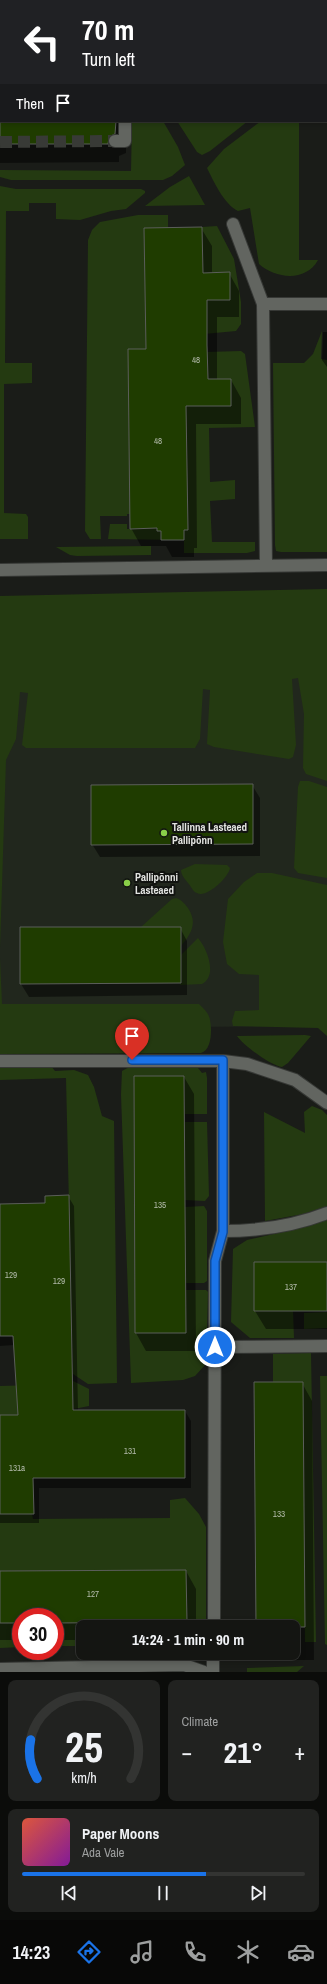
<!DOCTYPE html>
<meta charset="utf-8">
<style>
:root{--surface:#141512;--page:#212220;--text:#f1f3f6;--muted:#9d9f9f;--line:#333432;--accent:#1a73e8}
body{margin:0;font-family:"Archivo Narrow",sans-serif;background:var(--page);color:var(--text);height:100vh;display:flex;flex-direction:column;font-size:15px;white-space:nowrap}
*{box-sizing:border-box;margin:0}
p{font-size:13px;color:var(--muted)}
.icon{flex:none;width:22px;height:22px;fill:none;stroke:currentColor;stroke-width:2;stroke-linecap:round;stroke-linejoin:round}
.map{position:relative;height:1672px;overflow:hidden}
.details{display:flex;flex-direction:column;gap:8px;padding:8px;background:#0b0c0a;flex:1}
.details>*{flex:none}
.banner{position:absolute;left:0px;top:0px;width:327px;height:122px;box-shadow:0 2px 6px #0003,0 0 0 1px var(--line);background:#202124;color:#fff;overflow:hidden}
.speed{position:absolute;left:12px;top:1608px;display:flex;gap:8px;font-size:20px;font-weight:700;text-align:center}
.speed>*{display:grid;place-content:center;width:52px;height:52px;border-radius:50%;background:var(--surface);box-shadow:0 2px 6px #0003,0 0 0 1px var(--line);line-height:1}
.speed .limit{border:6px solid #d22;background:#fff;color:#111}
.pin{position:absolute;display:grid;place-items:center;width:34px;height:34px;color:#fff;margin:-41px -17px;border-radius:50% 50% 50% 0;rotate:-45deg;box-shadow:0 0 4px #0007}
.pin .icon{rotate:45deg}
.me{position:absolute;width:44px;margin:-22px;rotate:0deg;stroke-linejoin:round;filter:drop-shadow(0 0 3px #0008)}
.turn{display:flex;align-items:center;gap:14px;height:84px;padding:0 16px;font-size:18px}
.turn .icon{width:52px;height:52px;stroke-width:2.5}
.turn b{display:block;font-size:28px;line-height:34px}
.then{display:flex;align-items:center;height:38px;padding:0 16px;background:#0003;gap:8px;font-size:15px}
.big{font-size:30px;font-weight:700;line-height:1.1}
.details .widget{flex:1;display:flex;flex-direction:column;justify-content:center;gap:6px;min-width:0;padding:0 14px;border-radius:8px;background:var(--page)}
.details .dial{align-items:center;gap:0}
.dial svg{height:104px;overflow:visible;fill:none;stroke:var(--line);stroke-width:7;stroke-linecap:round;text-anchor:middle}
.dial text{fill:var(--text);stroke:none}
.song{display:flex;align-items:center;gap:12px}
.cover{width:48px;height:48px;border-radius:6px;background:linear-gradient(135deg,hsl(10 70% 55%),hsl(290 70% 35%))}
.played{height:4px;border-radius:2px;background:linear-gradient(90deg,var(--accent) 65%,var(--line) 65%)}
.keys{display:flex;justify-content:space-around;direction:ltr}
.heat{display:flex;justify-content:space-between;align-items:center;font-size:22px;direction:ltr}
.details .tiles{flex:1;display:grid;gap:8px;grid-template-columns:1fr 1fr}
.widget:last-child{grid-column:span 2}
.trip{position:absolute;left:76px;top:1620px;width:224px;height:40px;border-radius:8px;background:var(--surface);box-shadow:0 2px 6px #0003,0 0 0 1px var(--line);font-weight:700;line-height:40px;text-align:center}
.tabs{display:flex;height:64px;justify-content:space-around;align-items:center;background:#080807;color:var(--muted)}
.tabs .icon{width:28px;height:28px}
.tabs .current{color:var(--accent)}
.tabs b{font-size:18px;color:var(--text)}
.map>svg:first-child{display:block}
</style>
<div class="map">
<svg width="327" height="1672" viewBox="0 0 327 1672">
<rect width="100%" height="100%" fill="#1a1c18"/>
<path fill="#21271d" d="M327 632V1026L0 1028V639Z"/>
<path fill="#243a11" d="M132 121H163L178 147 185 165 172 176 163 180H11L0 177V170L131 171Z
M177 121H248L210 151 202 155 197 152Z
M261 121H299V260H318C306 282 276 279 259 264L250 208 238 211C224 204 214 182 207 168L224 149Z
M189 176 205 205 145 206 170 187Z
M0 186 16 189H141L145 191V193L126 209 111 211 80 220 56 219V203H29V211H6L5 363H32V383L4 384V513L26 514 28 517V539H0Z
M138 215H168V228H144L146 349 128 350 130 514H127V516H100L101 539H90L85 531 88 240 92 230 100 222Z
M217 226 234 259 241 302V324L236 331 204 334 202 227Z
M322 331 321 359 327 360V552H281L276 551 275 545 273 363H304L313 354Z
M241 351 245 354 255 427 209 428 210 482 235 480V499L210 501 212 542H255V551L247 553H184V540L108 539 110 524H127V529L157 528V531L188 530 185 369H208L207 352Z
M151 546V555L77 556 70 555 56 547Z
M327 589V781L306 774 303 768 304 714 298 678 292 679 296 745 293 757 289 759 214 747 207 744 210 690 203 689 200 739 195 748H26L22 745 28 693 20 692 16 739 6 760 0 948V596Z
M300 781H309L327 787V878L298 873 294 868 298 787Z
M195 864 227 865 230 868C229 877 206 899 197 893 193 892 191 886 188 883 185 879 181 875 181 870Z
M257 873H272L327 885V1036L318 1028 233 1026 232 1021 235 1011 259 1010V975L239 974 227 964 223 942 228 899 244 882Z
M176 898C182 900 184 903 188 908 198 923 191 934 181 946L180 927H141L172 899Z
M198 938C207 948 218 976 202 984L180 985 181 955Z
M0 958 2 1004H199C204 1009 209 1013 210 1020 212 1029 212 1050 201 1053L0 1054Z
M305 1035 311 1036 288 1063 282 1067C271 1066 243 1045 237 1036Z
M133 1065 189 1066 198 1068 202 1073 206 1072 207 1078V1114H185L184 1076H134L135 1333H186V1290H206L208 1292 206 1364 195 1376 183 1380 131 1383 121 1094 122 1071Z
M51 1066 55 1071 74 1070 88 1075 94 1087 102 1116 114 1121 117 1383 88 1384 73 1374 66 1078 0 1080V1067Z
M312 1106 322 1110 327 1115V1206L303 1214 265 1221 264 1112 305 1133 304 1112Z
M185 1122H207L209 1196 205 1201 185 1200Z
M204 1206 207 1211V1281L204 1283H186L185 1207Z
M327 1219V1262H254V1311H293L294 1338H250L231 1322 233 1249 247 1240 309 1226Z
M327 1312V1328L304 1329V1313Z
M311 1353 316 1642H305L303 1382H273V1354Z
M320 1376H327V1645L325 1644Z
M73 1381 89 1389V1406L33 1417 0 1415V1386L73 1384Z
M185 1498 199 1514 206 1527V1627H145V1622H187L186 1570 0 1571V1514H32L33 1519 170 1518V1500Z
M136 1622 137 1627H83V1646H60V1623Z
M0 1623H21V1647L0 1648Z
M304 1666 297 1672H247V1668Z"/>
<path fill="#0007" d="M0 0H21L1 1V121H126V153L119 156V162L0 163Z
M272 0H327V2L272 1Z
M201 228 212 246V274L229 273 239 291V317H217V380H231L241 398V424H196L197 548H194V557H172L166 546H141L131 528 147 350Z
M323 332H327V367L322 360Z
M252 785 260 798V856L100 857 92 844Z
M21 928H180L187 941V995L29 997 21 984Z
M135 1077H184L194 1094 196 1351H146L136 1333Z
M68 1196 74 1206 78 1411H185L191 1421V1488H39V1523H0V1416H19L14 1345 0 1346V1205L46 1204Z
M255 1263H327V1329H266L255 1311Z
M302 1383 312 1401 314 1660H267L263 1653H293V1627H257Z
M186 1571 196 1589V1627H83V1640H55V1617H21V1640H0V1572Z"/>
<path fill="#1f3c00" stroke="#5b5e5a" d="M0 121H116L115 134 109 137 108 144H0Z
M202 227 203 273 230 272V300H207V345L208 379H231V406H186L188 530H184V540H161V531H157V528L130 529 128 349H146L144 228Z
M253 784V844L91 845V785Z
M20 927H181V983L20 984Z
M134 1076H184L186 1333H135Z
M69 1195 73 1410H185V1478H33L34 1514H0V1415H18L13 1336H0V1204L45 1203V1196Z
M254 1262H327V1311H254Z
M254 1382H303L305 1627H256Z
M186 1570 187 1622 55 1623V1617H21V1623H0V1571Z"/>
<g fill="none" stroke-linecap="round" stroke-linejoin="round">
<path stroke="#383a36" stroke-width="12" stroke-dasharray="12 6" stroke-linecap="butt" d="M0 142 115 141"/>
<defs>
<path id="minor" d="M202 0V1
M326 7H327
M115 141H125V121
M233 224 263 304
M266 565 263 304H327
M0 570 327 565
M0 1061H223L247 1064 295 1080 327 1103
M223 1061V1231C259 1231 294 1226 327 1213
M215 1347 327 1346
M214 1627 215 1261 223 1231
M0 1669 184 1665 204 1672
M213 1672V1653"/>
</defs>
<use href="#minor" stroke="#363835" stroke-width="14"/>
<use href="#minor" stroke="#626560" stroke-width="12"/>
</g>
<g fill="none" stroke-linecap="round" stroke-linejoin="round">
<defs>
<path id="route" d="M132 1060H223V1232L215 1261V1347"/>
</defs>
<use href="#route" stroke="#114b97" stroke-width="10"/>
<use href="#route" stroke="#1a73e8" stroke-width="7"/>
</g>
<g fill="#89cf48" stroke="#111310" stroke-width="1.5">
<circle cx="164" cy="833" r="4"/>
<circle cx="127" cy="883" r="4"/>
</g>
<g text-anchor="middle" stroke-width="4" stroke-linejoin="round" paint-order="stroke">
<g font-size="9" fill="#b2baa9">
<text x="196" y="363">48</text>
<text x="158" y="444">48</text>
<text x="160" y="1208">135</text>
<text x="11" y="1278">129</text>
<text x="59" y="1284">129</text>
<text x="291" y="1290">137</text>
<text x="130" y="1454">131</text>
<text x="17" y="1471">131a</text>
<text x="279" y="1517">133</text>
<text x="93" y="1597">127</text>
</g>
<g font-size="11" font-weight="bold" fill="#e3e4e1" stroke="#111310" text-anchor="start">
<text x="172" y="831">Tallinna Lasteaed<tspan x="172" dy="13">Pallipõnn</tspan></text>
<text x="135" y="881">Pallipõnni<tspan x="135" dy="13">Lasteaed</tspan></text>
</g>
</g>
</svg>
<div class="speed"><div class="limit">30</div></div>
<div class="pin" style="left:132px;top:1060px;background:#d93025"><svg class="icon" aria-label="arrive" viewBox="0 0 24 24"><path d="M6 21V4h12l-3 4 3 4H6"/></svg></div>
<svg class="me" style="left:215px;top:1347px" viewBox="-20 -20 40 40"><circle r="17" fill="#1a73e8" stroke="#fff" stroke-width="3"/><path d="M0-11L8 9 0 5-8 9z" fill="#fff"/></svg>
<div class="trip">14:24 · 1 min · 90 m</div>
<div class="banner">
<div class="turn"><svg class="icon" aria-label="left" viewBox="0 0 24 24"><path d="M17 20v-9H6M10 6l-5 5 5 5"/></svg><div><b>70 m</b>Turn left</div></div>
<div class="then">Then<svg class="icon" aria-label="arrive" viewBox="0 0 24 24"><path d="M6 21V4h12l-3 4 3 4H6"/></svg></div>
</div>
</div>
<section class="details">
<div class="tiles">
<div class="widget dial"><svg viewBox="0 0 100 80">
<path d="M14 69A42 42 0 1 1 86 69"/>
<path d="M14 69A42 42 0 0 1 9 39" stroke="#1a73e8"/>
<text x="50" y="56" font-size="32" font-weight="700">25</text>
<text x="50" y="72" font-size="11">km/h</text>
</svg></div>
<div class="widget"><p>Climate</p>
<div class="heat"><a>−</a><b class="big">21°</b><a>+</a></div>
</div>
<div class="widget">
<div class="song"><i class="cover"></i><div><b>Paper Moons</b><p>Ada Vale</p></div></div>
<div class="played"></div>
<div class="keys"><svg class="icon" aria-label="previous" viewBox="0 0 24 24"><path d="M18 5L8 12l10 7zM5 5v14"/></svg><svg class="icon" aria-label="pause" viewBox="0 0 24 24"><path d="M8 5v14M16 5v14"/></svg><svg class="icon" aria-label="next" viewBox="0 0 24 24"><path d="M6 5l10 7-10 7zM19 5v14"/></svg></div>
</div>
</div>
</section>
<nav class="tabs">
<b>14:23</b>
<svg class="icon current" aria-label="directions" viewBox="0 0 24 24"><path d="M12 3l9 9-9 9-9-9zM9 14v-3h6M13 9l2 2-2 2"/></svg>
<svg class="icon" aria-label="music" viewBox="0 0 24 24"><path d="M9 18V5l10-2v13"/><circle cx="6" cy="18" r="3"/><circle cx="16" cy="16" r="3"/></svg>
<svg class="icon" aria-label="phone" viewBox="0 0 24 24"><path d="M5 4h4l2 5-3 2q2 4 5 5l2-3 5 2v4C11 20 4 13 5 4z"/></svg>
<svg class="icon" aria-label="climate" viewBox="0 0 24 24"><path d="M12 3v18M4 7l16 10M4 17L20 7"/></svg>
<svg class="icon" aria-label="car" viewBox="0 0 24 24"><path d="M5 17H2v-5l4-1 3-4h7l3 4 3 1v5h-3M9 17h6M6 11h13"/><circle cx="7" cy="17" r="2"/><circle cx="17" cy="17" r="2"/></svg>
</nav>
